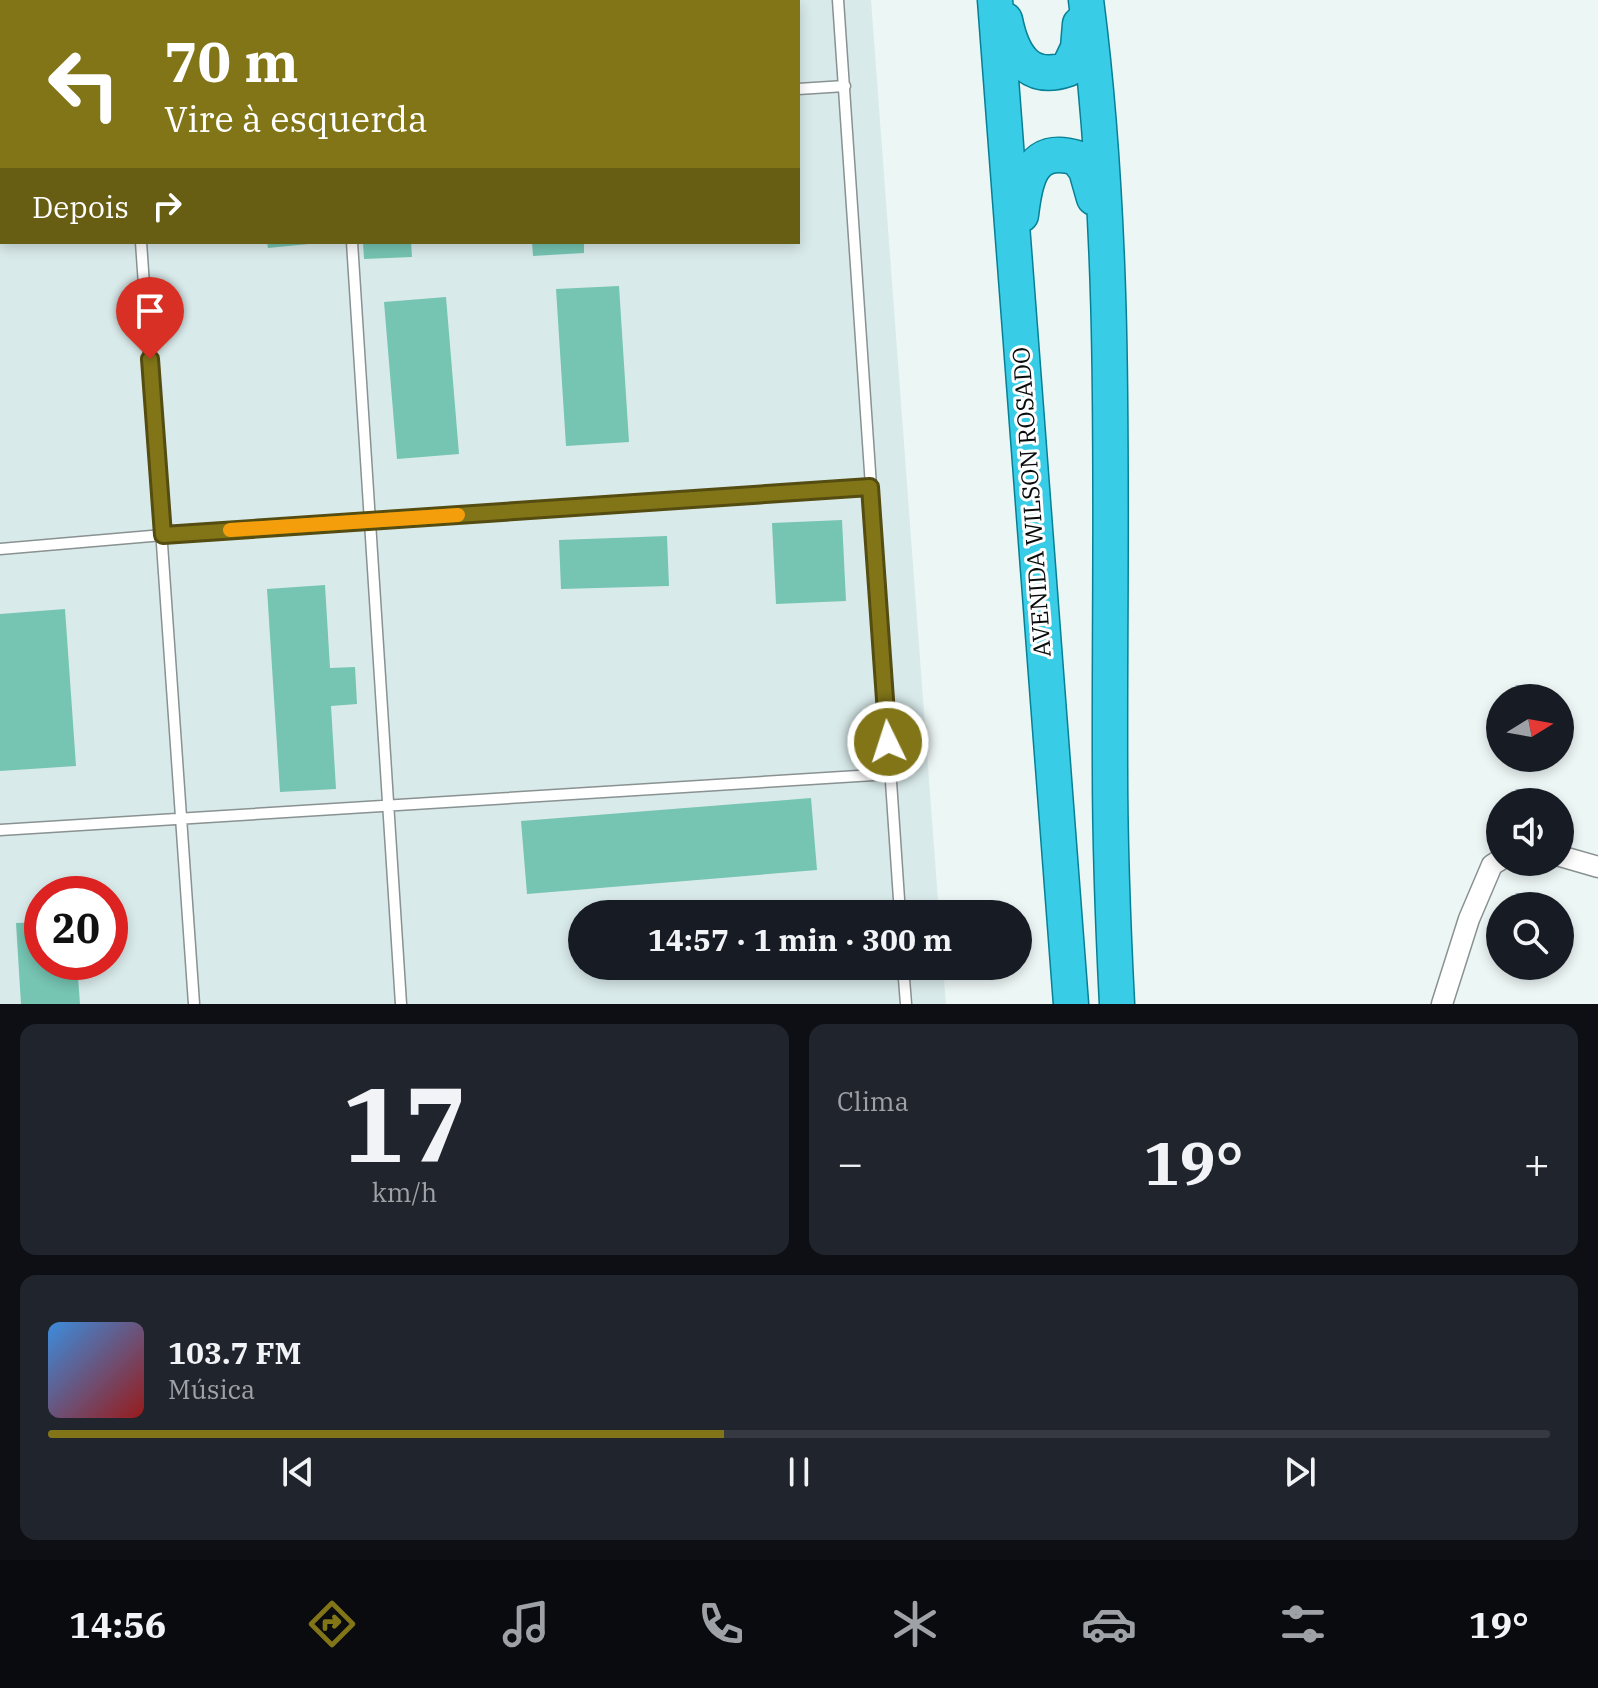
<!DOCTYPE html>
<html lang="pt">
<meta charset="utf-8">
<style>
:root{--surface:#171b24;--page:#20242c;--text:#f1f3f6;--muted:#9ea1a6;--line:#363941;--accent:#817518}
body{margin:0;font-family:"IBM Plex Serif",serif;background:var(--page);color:var(--text);height:100vh;display:flex;flex-direction:column;font-size:30px;white-space:nowrap}
*{box-sizing:border-box;margin:0}
p{font-size:26px;color:var(--muted)}
.icon{flex:none;width:44px;height:44px;fill:none;stroke:currentColor;stroke-width:2;stroke-linecap:round;stroke-linejoin:round}
.map{position:relative;height:1004px;overflow:hidden}
.drawer{display:flex;flex-direction:column;gap:20px;padding:20px;background:#0d0f14;flex:1}
.drawer>*{flex:none}
.top-card{position:absolute;left:0px;top:0px;width:800px;height:244px;box-shadow:0 4px 12px #0003;background:#817518;color:#fff;overflow:hidden}
.needle{width:52px;rotate:79deg}
.fabs{position:absolute;left:1486px;top:684px;display:grid;gap:16px}
.fabs a{display:grid;place-items:center;width:88px;height:88px;border-radius:50%;background:var(--surface);box-shadow:0 4px 12px #0003;font-size:40px}
.speed{position:absolute;left:24px;top:876px;display:flex;gap:16px;font-size:40px;font-weight:700;text-align:center}
.speed>*{display:grid;place-content:center;width:104px;height:104px;border-radius:50%;background:var(--surface);box-shadow:0 4px 12px #0003;line-height:1}
.speed .limit{border:12px solid #d22;background:#fff;color:#111}
.pin{position:absolute;display:grid;place-items:center;width:68px;height:68px;color:#fff;margin:-82px -34px;border-radius:50% 50% 50% 0;rotate:-45deg;box-shadow:0 0 8px #0007}
.pin .icon{rotate:45deg}
.me{position:absolute;width:88px;margin:-44px;rotate:356deg;stroke-linejoin:round;filter:drop-shadow(0 0 6px #0008)}
.turn{display:flex;align-items:center;gap:28px;height:168px;padding:0 32px;font-size:36px}
.turn .icon{width:104px;height:104px;stroke-width:2.5}
.turn b{display:block;font-size:56px;line-height:68px}
.then{display:flex;align-items:center;height:76px;padding:0 32px;background:#0003;gap:16px;font-size:30px}
.big{font-size:60px;font-weight:800;line-height:1.1}
.drawer .widget{flex:1;display:flex;flex-direction:column;justify-content:center;gap:12px;min-width:0;padding:0 28px;border-radius:16px;background:var(--page)}
.drawer .dial{align-items:center;gap:0}
.dial b{font-size:104px;line-height:1}
.song{display:flex;align-items:center;gap:24px}
.cover{width:96px;height:96px;border-radius:12px;background:linear-gradient(135deg,hsl(210 70% 55%),hsl(0 70% 35%))}
.played{height:8px;border-radius:4px;background:linear-gradient(90deg,var(--accent) 45%,var(--line) 45%)}
.keys{display:flex;justify-content:space-around;direction:ltr}
.heat{display:flex;justify-content:space-between;align-items:center;font-size:44px;direction:ltr}
.drawer .tiles{flex:1;display:grid;gap:20px;grid-template-columns:1fr 1fr}
.widget:last-child{grid-column:span 2}
.trip{position:absolute;left:568px;top:900px;width:464px;height:80px;border-radius:40px;background:var(--surface);box-shadow:0 4px 12px #0003;font-weight:800;line-height:80px;text-align:center}
.dock{display:flex;height:128px;justify-content:space-around;align-items:center;background:#090b0e;color:var(--muted)}
.dock .icon{width:56px;height:56px}
.dock .on{color:var(--accent)}
.dock b{font-size:36px;color:var(--text)}
.map>svg:first-child{display:block}
</style>
<div class="map">
<svg width="1598" height="1004" viewBox="0 0 1598 1004">
<rect width="100%" height="100%" fill="#ecf6f5"/>
<path fill="#d9eaea" fill-rule="evenodd" d="M0 0H871L939 914H582V966H943L946 1004H0ZM2 2H798V242H2ZM42 894H110V962H42Z"/>
<path fill="#76c4b2" d="M267 242H309V244L268 248Z
M363 242H411L412 257 364 259Z
M532 242H584V253L533 256Z
M619 286 629 442 566 446 556 289Z
M446 297 459 454 397 459 384 302Z
M842 520 846 601 776 604 772 523Z
M667 536 669 586 561 589 559 540Z
M325 585 330 668 355 667 357 704 331 706 336 789 280 792 267 589Z
M65 609 76 766 0 771V614Z
M811 798 817 870 527 894 521 821Z
M42 922V962H77L80 1004H21L16 923Z"/>
<g fill="none" stroke-linecap="round" stroke-linejoin="round">
<defs>
<path id="service" d="M123 0V2
M548 0V2
M838 0 900 914
M798 89 845 86
M0 143H2
M141 242 194 1004
M352 242 401 1004
M0 549 163 535 870 487
M0 830 890 774
M903 966 906 1004"/>
<path id="minor" d="M1560 856 1598 867
M1442 1004 1469 919 1492 865 1500 860"/>
<path id="trunk" d="M995 0 1071 1004
M1086 0C1119 255 1109 512 1110 768 1110 847 1113 925 1117 1004
M1005 20C1012 55 1028 83 1068 69L1078 48 1080 24
M1021 215C1025 180 1031 144 1077 158L1086 170 1094 198"/>
</defs>
<use href="#service" stroke="#899191" stroke-width="13"/>
<use href="#minor" stroke="#899191" stroke-width="23"/>
<use href="#trunk" stroke="#078095" stroke-width="37"/>
<use href="#service" stroke="#fff" stroke-width="10"/>
<use href="#minor" stroke="#fff" stroke-width="20"/>
<use href="#trunk" stroke="#38cce6" stroke-width="34"/>
</g>
<g fill="none" stroke-linecap="round" stroke-linejoin="round">
<defs>
<path id="route" d="M150 359 163 535 870 487 888 742"/>
</defs>
<use href="#route" stroke="#544c10" stroke-width="20"/>
<use href="#route" stroke="#817518" stroke-width="14"/>
<path stroke="#f59e0b" stroke-width="14" d="M230 530 458 515"/>
</g>
<g text-anchor="middle" stroke-width="6" stroke-linejoin="round" paint-order="stroke">
<g font-size="24" fill="#090c0c" stroke="#fff">
<text transform="translate(1032 502) rotate(-94)" y="8">AVENIDA WILSON ROSADO</text>
</g>
</g>
</svg>
<div class="fabs">
<a><svg class="needle" viewBox="-14 -14 28 28"><path d="M0-13l5 13h-10z" fill="#e53935"/><path d="M0 13l5-13h-10z" fill="#9ea1a6"/></svg></a>
<a><svg class="icon" aria-label="sound" viewBox="0 0 24 24"><path d="M4 9h4l5-4v14l-5-4H4zM17 9q2 3 0 6"/></svg></a>
<a><svg class="icon" aria-label="search" viewBox="0 0 24 24"><circle cx="10" cy="10" r="6"/><path d="M15 15l6 6"/></svg></a>
</div>
<div class="speed"><div class="limit">20</div></div>
<div class="pin" style="left:150px;top:359px;background:#d93025"><svg class="icon" aria-label="arrive" viewBox="0 0 24 24"><path d="M6 21V4h12l-3 4 3 4H6"/></svg></div>
<svg class="me" style="left:888px;top:742px" viewBox="-20 -20 40 40"><circle r="17" fill="#817518" stroke="#fff" stroke-width="3"/><path d="M0-11L8 9 0 5-8 9z" fill="#fff"/></svg>
<div class="trip">14:57 · 1 min · 300 m</div>
<div class="top-card">
<div class="turn"><svg class="icon" aria-label="left" viewBox="0 0 24 24"><path d="M17 20v-9H6M10 6l-5 5 5 5"/></svg><div><b>70 m</b>Vire à esquerda</div></div>
<div class="then">Depois<svg class="icon" aria-label="right" viewBox="0 0 24 24"><path d="M7 20v-9h11M14 6l5 5-5 5"/></svg></div>
</div>
</div>
<section class="drawer">
<div class="tiles">
<div class="widget dial"><b>17</b><p>km/h</p></div>
<div class="widget"><p>Clima</p>
<div class="heat"><a>−</a><b class="big">19°</b><a>+</a></div>
</div>
<div class="widget">
<div class="song"><i class="cover"></i><div><b>103.7 FM</b><p>Música</p></div></div>
<div class="played"></div>
<div class="keys"><svg class="icon" aria-label="previous" viewBox="0 0 24 24"><path d="M18 5L8 12l10 7zM5 5v14"/></svg><svg class="icon" aria-label="pause" viewBox="0 0 24 24"><path d="M8 5v14M16 5v14"/></svg><svg class="icon" aria-label="next" viewBox="0 0 24 24"><path d="M6 5l10 7-10 7zM19 5v14"/></svg></div>
</div>
</div>
</section>
<nav class="dock">
<b>14:56</b>
<svg class="icon on" aria-label="directions" viewBox="0 0 24 24"><path d="M12 3l9 9-9 9-9-9zM9 14v-3h6M13 9l2 2-2 2"/></svg>
<svg class="icon" aria-label="music" viewBox="0 0 24 24"><path d="M9 18V5l10-2v13"/><circle cx="6" cy="18" r="3"/><circle cx="16" cy="16" r="3"/></svg>
<svg class="icon" aria-label="phone" viewBox="0 0 24 24"><path d="M5 4h4l2 5-3 2q2 4 5 5l2-3 5 2v4C11 20 4 13 5 4z"/></svg>
<svg class="icon" aria-label="climate" viewBox="0 0 24 24"><path d="M12 3v18M4 7l16 10M4 17L20 7"/></svg>
<svg class="icon" aria-label="car" viewBox="0 0 24 24"><path d="M5 17H2v-5l4-1 3-4h7l3 4 3 1v5h-3M9 17h6M6 11h13"/><circle cx="7" cy="17" r="2"/><circle cx="17" cy="17" r="2"/></svg>
<svg class="icon" aria-label="filters" viewBox="0 0 24 24"><path d="M4 7h16M4 17h16"/><circle cx="9" cy="7" r="2"/><circle cx="15" cy="17" r="2"/></svg>
<b>19°</b>
</nav>
